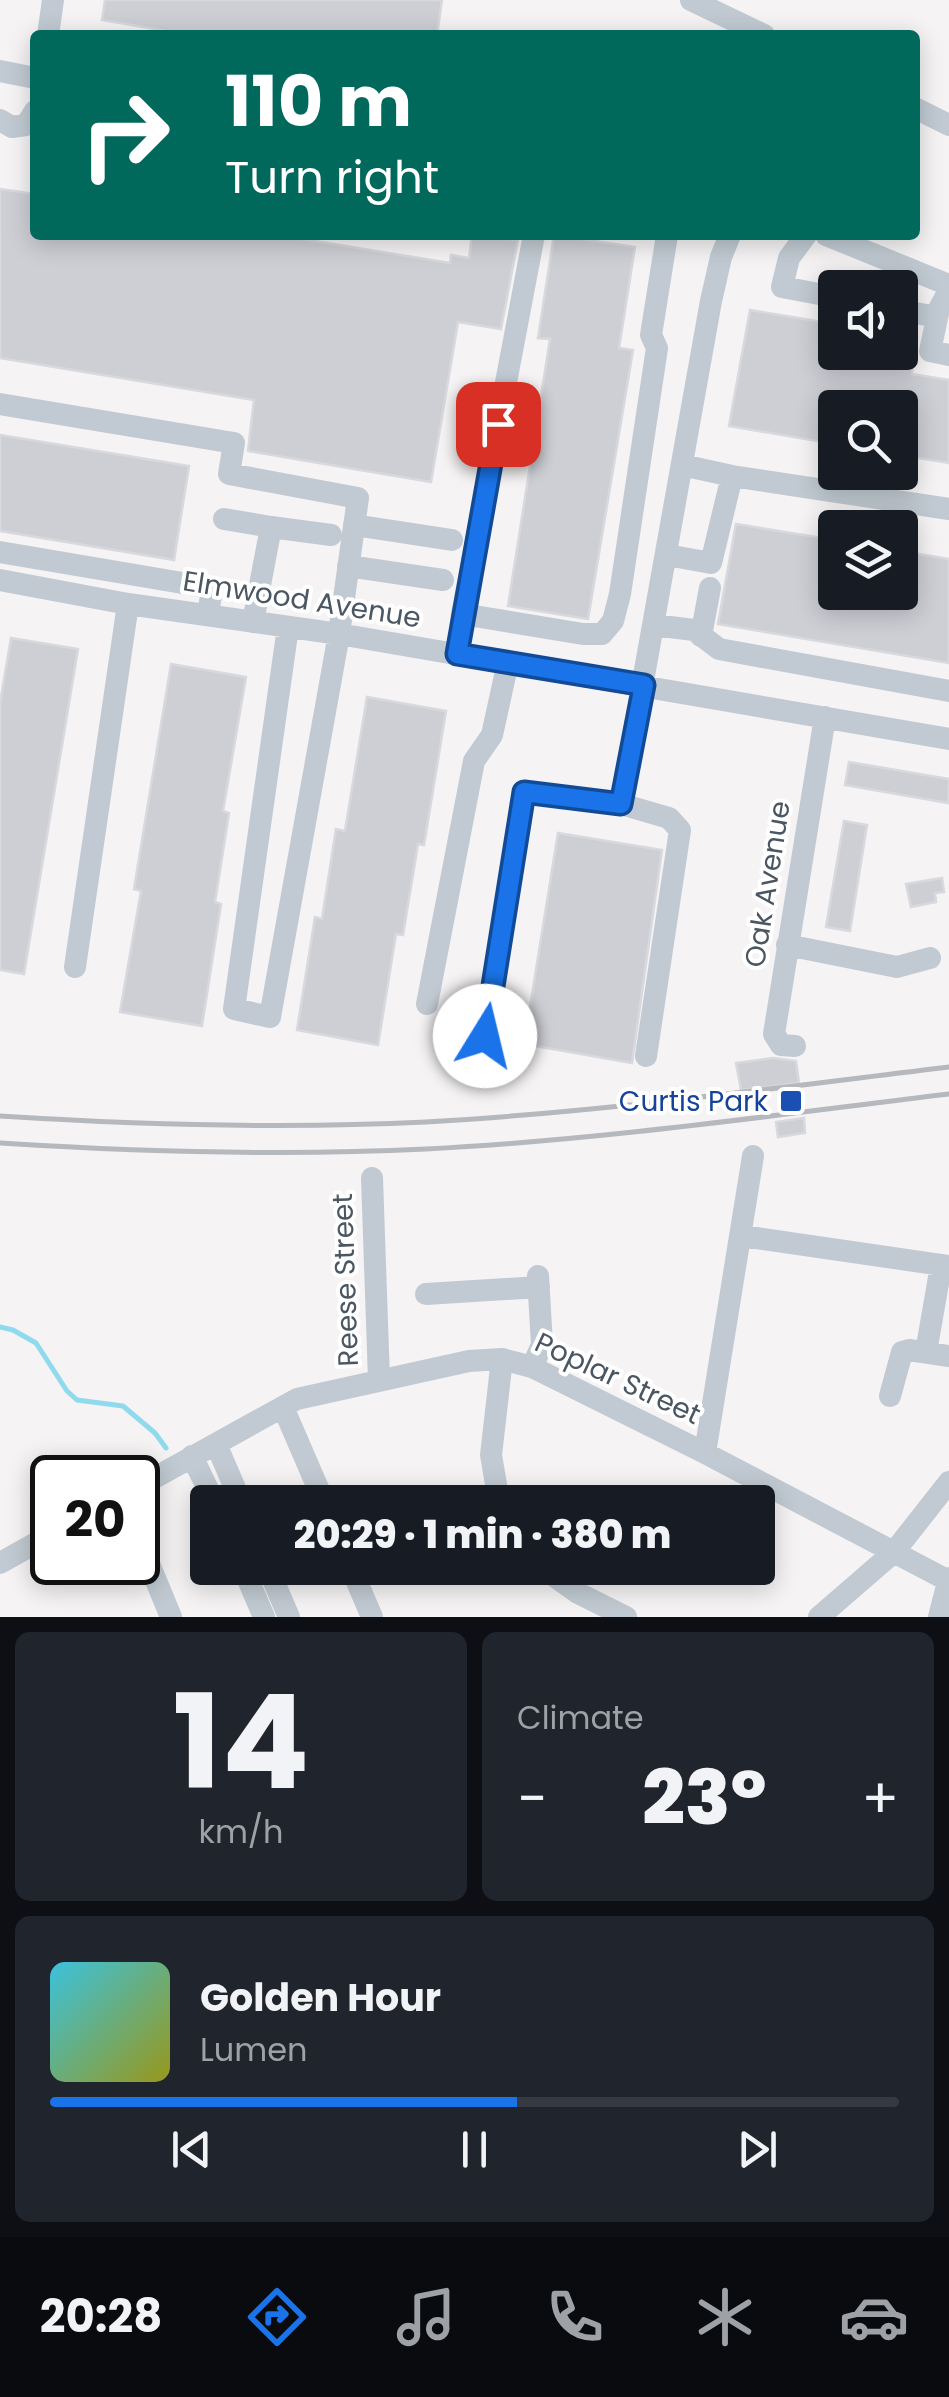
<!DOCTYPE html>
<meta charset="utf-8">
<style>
:root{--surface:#171b24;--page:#20242c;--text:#f1f3f6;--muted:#9ea1a6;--line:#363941;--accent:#1a73e8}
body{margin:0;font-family:Poppins,sans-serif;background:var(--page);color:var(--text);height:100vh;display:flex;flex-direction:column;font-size:38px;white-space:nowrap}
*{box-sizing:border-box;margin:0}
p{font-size:32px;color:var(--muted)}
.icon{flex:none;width:55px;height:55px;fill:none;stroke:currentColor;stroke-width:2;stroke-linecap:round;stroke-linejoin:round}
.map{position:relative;height:1617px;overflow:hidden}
.side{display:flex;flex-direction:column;gap:15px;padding:15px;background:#0d0f14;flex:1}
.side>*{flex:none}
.hud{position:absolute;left:30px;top:30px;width:890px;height:210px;border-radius:10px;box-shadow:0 5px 25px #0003;background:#00695c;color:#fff;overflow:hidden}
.controls{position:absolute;left:818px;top:270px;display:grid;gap:20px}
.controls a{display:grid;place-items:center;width:100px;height:100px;border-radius:10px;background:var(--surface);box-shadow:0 5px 25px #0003;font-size:50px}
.speed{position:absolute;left:30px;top:1455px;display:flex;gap:20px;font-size:50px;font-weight:700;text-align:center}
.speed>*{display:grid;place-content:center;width:130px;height:130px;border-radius:50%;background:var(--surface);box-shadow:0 5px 25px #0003;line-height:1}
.speed .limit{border:5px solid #111;border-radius:15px;background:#fff;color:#111}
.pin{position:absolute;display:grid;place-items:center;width:85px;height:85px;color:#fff;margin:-42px;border-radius:20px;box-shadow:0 5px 15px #0006}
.me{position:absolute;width:110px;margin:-55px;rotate:9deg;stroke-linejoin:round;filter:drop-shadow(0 0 8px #0008)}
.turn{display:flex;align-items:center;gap:35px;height:210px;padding:0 30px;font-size:45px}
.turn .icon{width:130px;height:130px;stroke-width:2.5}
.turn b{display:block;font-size:70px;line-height:85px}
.big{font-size:75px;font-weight:800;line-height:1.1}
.side .card{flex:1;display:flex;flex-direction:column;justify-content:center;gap:15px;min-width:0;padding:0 35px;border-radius:15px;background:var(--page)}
.side .dial{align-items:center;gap:0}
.dial b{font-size:130px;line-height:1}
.song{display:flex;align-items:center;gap:30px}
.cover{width:120px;height:120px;border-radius:15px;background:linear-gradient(135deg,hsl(190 70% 55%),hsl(60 70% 35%))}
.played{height:10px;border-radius:5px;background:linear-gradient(90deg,var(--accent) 55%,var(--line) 55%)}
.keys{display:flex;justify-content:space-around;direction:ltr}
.heat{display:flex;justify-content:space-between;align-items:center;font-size:55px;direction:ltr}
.side .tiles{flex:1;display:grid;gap:15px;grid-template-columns:1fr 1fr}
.card:last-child{grid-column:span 2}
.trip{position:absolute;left:190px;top:1485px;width:585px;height:100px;border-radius:10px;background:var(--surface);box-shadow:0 5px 25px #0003;font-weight:800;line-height:100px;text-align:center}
.tab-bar{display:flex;height:160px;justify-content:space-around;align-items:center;background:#090b0e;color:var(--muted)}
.tab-bar .icon{width:70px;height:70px}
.tab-bar .current{color:var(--accent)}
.tab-bar b{font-size:45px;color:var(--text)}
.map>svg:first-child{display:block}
</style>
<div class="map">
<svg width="949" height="1617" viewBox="0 0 949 1617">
<rect width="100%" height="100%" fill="#f5f3f3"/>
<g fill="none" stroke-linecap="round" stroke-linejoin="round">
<path stroke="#90daee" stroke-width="5" d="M0 1327 13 1330 36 1343 67 1391 77 1400 123 1406 155 1433 166 1448"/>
</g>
<path fill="#cdcfd5" stroke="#d7d9de" stroke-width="2.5" d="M105 0H442L437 35H190L102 20Z
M0 189 35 194V235H278L450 263 451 255 469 258 472 235 518 240 501 329 458 322 431 482 248 451 254 400 0 358Z
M554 235 635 247 619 348 633 350 588 619 508 606 550 339 538 338Z
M750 310 835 324V352H900V335L917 337 912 374 949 380V463L900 455V408H835V444L729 426Z
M0 435 189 466 174 560 0 531Z
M736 524 835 540V592H900V551L949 559V663L718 624Z
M11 638 78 649 24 974 0 970V703Z
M171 664 246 677 223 811 229 813 215 902 221 904 202 1026 120 1012 141 891 134 889Z
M367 697 446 711 424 845 418 844 403 935 396 934 378 1045 297 1030 315 917 322 919 336 829 345 831Z
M849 762 949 779 948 803 845 785Z
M844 821 867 825 850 931 826 927Z
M558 833 662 850 632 1063 524 1044Z
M942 878 944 892 935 893 936 902 911 907 906 884Z
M773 1058 796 1061 799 1083 741 1090 736 1063Z
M804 1118 805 1133 778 1137 776 1122Z"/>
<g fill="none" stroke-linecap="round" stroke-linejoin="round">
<path stroke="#c1cad2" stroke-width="22" d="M691 0 764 35
M48 35 53 0
M0 71 35 78
M915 108 949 125
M0 120 12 127 26 125 35 111
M806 235 789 258 782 287 835 297
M826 235 949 285
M949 290 939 309 930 351 949 355
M900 310 937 317
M0 404 234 443 229 474 358 498 339 634 270 1017 234 1009 288 627
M682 465 732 476 949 509
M224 519 271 527 253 622
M354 525 452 540
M271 527 331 535
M0 552 212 588 208 615
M667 555 711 563 732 476
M348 566 443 580
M0 580 128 604 339 634 949 739
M462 614 534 235
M654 625 694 630 719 649 949 691
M701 636 710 588
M457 654 462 614 583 634H602L613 621 620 594 657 348 651 335 667 235
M621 804 669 818 680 830 646 1056
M787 945 897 967 930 958
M75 967 128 604
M427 1004 474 761 492 735 508 662
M485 1036 525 792 621 804 711 301 721 257 730 235
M795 1046 781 1045 774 1034 825 717
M372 1178 379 1380
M742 1236 949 1266
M426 1294 539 1287
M926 1352 941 1266
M532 1367 542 1345 538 1276
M890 1396 902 1352 909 1350 949 1356
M283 1407 324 1502
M216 1444 241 1502
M705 1453 753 1156
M192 1456 214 1502
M138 1487 297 1399 469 1361 502 1359 532 1367 705 1453 947 1580
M499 1502 491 1455 502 1359
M138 1537 171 1617
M0 1563 52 1534
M243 1568 264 1617
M268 1568 289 1617
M351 1568 372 1617
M543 1568 578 1593 626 1617
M819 1617 894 1552 949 1482
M939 1617 949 1578"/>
<path stroke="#b5b8bd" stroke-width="5" d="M0 1116C142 1125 285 1129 426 1122 601 1112 775 1088 949 1067
M0 1143C142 1152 284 1156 426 1149 601 1140 775 1115 949 1094"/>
</g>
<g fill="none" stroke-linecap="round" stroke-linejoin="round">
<defs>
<path id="route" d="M485 1036 524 792 621 804 644 685 457 654 498 424"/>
</defs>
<use href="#route" stroke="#114b97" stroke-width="25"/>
<use href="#route" stroke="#1a73e8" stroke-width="18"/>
</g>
<rect fill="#1a4fb4" stroke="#fff" stroke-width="4" x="779" y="1089" width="24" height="24" rx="5"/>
<g text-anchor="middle" stroke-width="8" stroke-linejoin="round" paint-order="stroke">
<g font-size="28" fill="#4a5661" stroke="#fff">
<text transform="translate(302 599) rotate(9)" y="10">Elmwood Avenue</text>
<text transform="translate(767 884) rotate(-81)" y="10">Oak Avenue</text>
<text transform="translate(345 1280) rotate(-92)" y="10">Reese Street</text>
<text transform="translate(618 1378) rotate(25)" y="10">Poplar Street</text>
</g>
<g font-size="28" fill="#164399" stroke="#fff" text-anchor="end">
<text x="768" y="1111">Curtis Park</text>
</g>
</g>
</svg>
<div class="controls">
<a><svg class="icon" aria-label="sound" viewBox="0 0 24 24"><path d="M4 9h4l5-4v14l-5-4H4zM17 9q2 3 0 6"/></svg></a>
<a><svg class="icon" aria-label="search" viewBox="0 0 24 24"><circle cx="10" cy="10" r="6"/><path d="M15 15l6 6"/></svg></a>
<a><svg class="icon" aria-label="layers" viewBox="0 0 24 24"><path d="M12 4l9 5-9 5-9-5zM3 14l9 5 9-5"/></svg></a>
</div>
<div class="speed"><div class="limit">20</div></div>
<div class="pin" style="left:498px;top:424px;background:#d93025"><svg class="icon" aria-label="arrive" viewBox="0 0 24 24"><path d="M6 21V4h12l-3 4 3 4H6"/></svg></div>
<svg class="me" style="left:485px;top:1036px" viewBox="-20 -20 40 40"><circle r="19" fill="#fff"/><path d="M0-13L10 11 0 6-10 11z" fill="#1a73e8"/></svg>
<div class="trip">20:29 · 1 min · 380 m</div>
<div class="hud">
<div class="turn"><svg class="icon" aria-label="right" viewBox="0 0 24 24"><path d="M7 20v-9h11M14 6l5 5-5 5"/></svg><div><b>110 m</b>Turn right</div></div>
</div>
</div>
<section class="side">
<div class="tiles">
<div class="card dial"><b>14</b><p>km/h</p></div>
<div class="card"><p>Climate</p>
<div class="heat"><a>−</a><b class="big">23°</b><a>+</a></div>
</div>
<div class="card">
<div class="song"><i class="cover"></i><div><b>Golden Hour</b><p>Lumen</p></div></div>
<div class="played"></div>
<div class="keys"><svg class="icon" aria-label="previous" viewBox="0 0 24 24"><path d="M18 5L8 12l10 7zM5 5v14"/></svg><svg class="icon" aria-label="pause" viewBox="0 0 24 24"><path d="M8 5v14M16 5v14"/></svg><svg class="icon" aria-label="next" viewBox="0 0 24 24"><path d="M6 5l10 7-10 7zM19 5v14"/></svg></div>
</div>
</div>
</section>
<nav class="tab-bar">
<b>20:28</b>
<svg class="icon current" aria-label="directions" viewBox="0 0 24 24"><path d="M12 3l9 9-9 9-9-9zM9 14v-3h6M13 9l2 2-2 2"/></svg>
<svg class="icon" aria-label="music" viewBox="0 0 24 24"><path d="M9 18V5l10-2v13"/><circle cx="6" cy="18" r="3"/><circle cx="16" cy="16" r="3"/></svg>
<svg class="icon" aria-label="phone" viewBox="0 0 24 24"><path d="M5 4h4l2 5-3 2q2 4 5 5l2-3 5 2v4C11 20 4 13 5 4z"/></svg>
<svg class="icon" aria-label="climate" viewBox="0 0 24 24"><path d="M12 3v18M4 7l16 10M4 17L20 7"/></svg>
<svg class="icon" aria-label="car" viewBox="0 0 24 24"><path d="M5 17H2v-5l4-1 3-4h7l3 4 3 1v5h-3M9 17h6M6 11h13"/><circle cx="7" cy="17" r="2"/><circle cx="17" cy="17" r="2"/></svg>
</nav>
